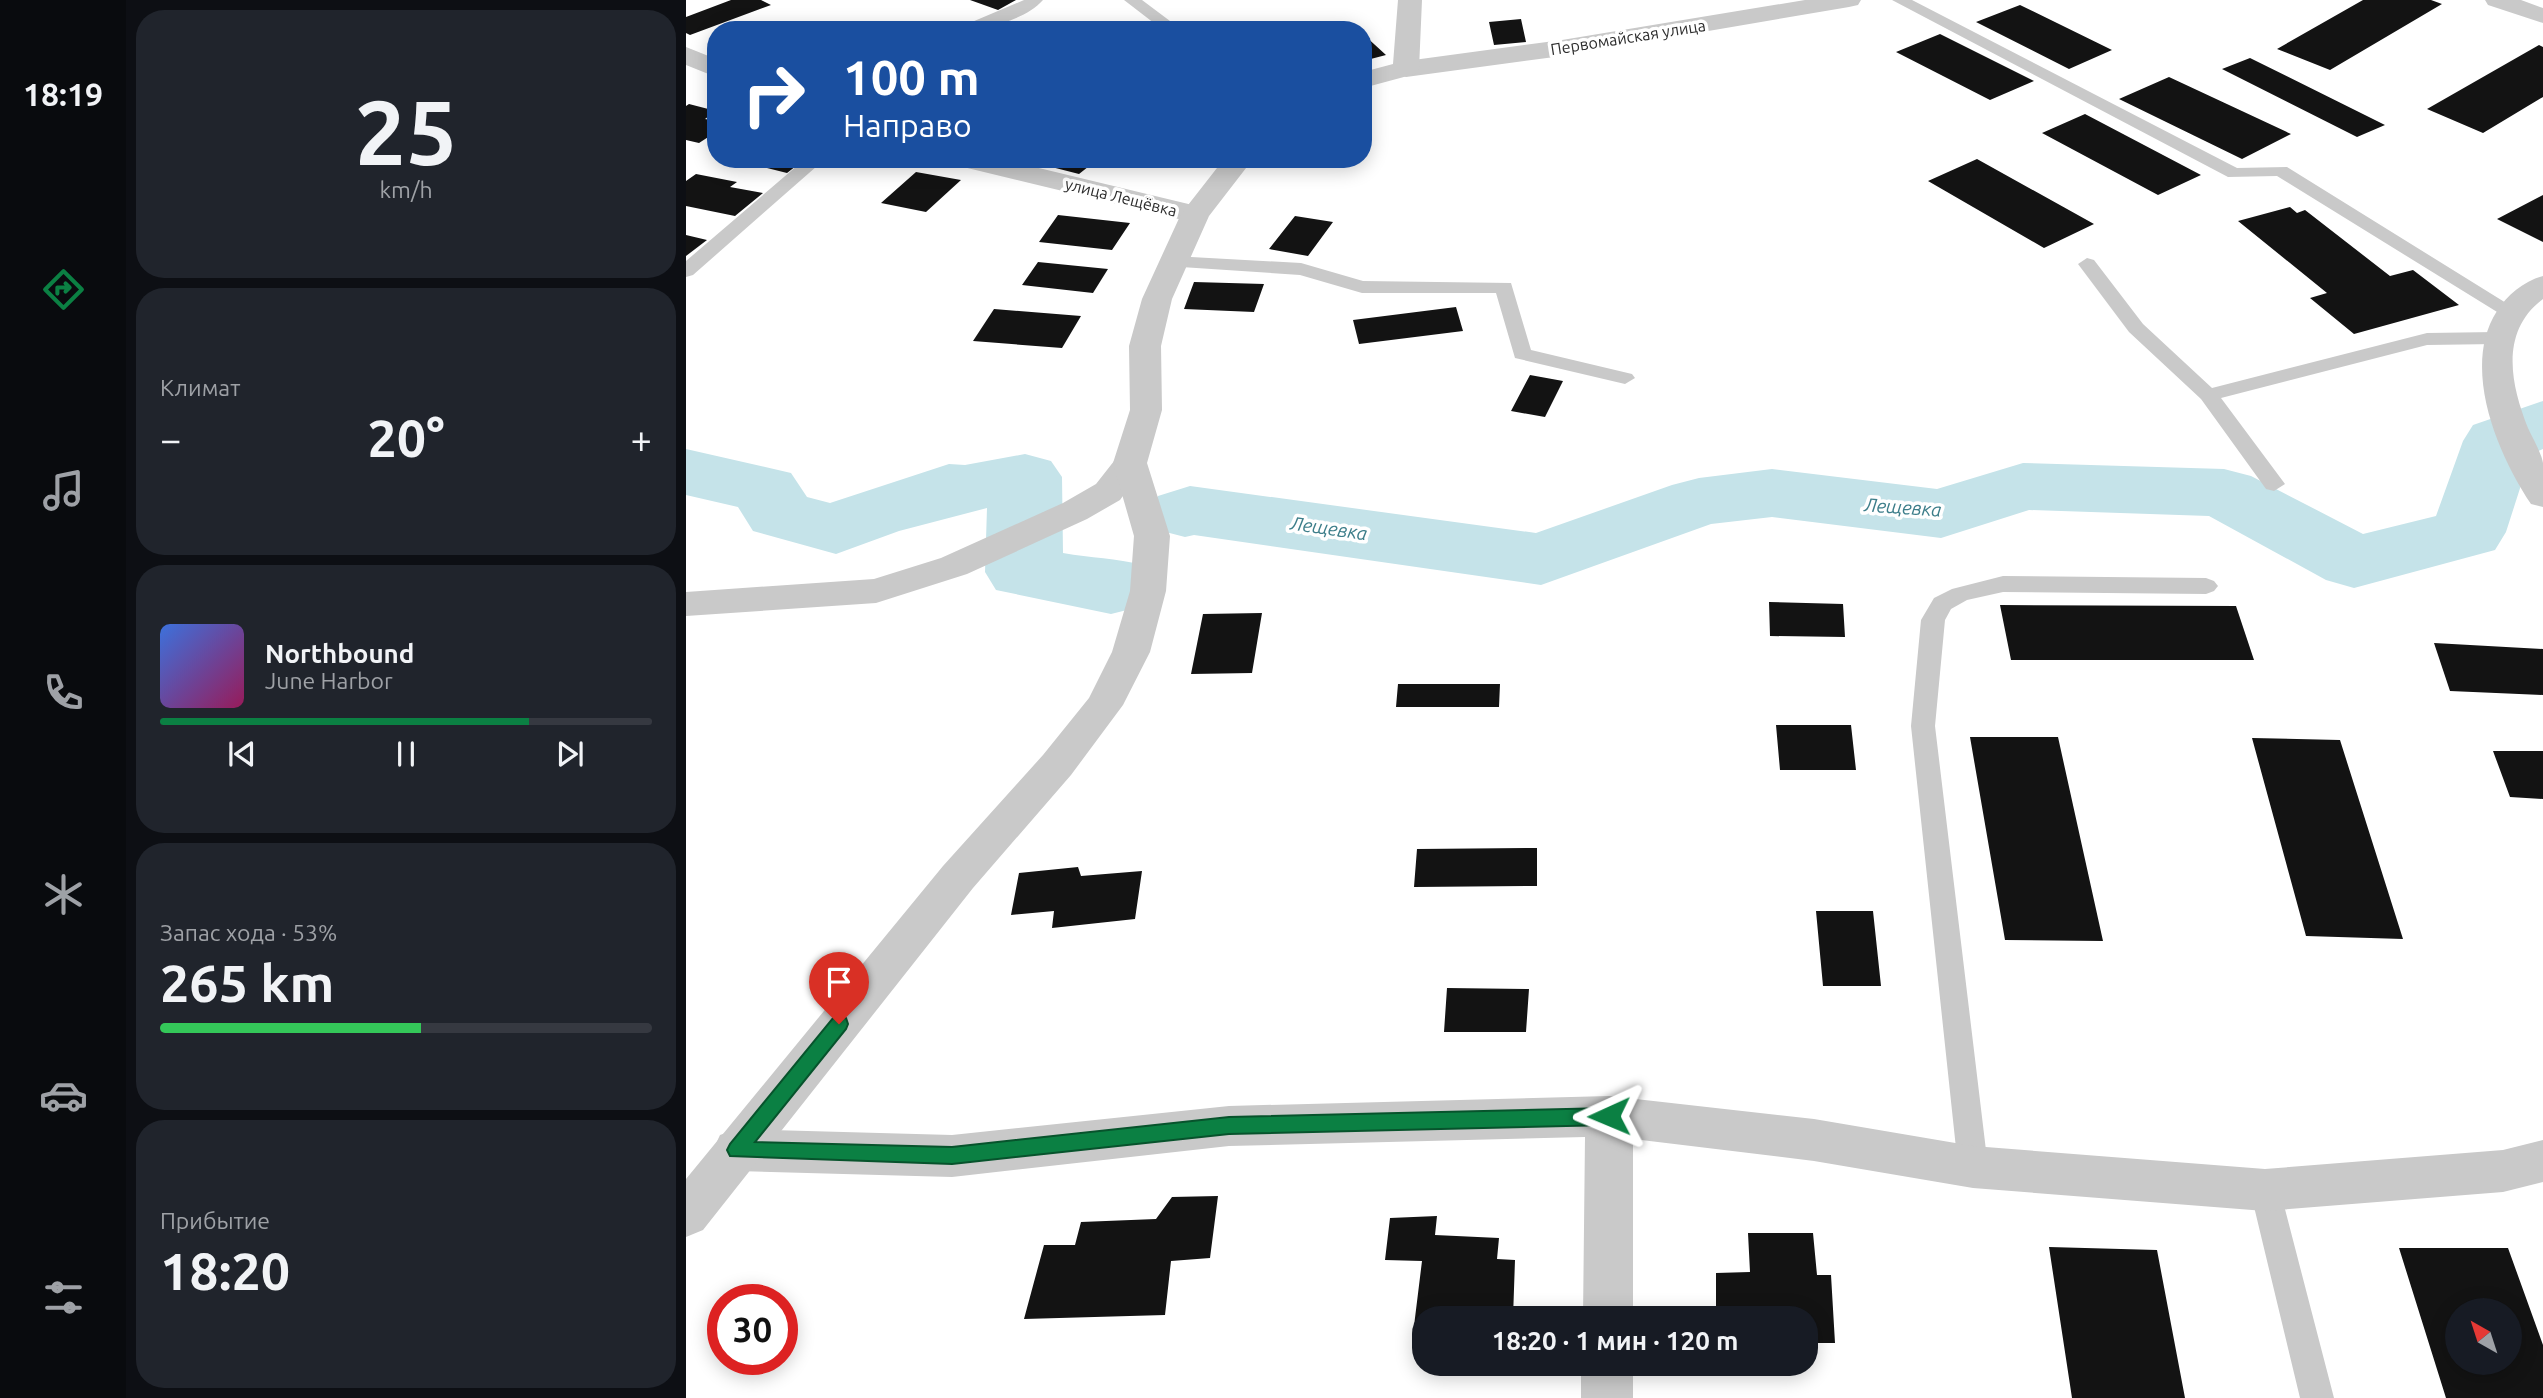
<!DOCTYPE html>
<html lang="ru">
<meta charset="utf-8">
<style>
:root{--surface:#171b24;--page:#20242c;--text:#f1f3f6;--muted:#9ea1a6;--line:#363941;--accent:#0b8043}
body{margin:0;font-family:Ubuntu,sans-serif;background:var(--page);color:var(--text);height:100vh;display:flex;flex-direction:column;font-size:26px;white-space:nowrap}
*{box-sizing:border-box;margin:0}
p{font-size:23px;color:var(--muted)}
.icon{flex:none;width:38px;height:38px;fill:none;stroke:currentColor;stroke-width:2;stroke-linecap:round;stroke-linejoin:round}
.map{position:relative;flex:1;overflow:hidden}
.panel{display:flex;flex-direction:column;gap:10px;padding:10px;background:#0d0f14;width:560px}
.panel>*{flex:none}
.guide{position:absolute;left:21px;top:21px;width:665px;height:147px;border-radius:28px;box-shadow:0 4px 18px #0003;background:#1a4fa0;color:#fff;overflow:hidden}
.needle{width:46px;rotate:321deg}
.fabs{position:absolute;left:1759px;top:1298px;display:grid;gap:14px}
.fabs a{display:grid;place-items:center;width:77px;height:77px;border-radius:50%;background:var(--surface);box-shadow:0 4px 18px #0003;font-size:35px}
.speed{position:absolute;left:21px;top:1284px;display:flex;gap:14px;font-size:35px;font-weight:700;text-align:center}
.speed>*{display:grid;place-content:center;width:91px;height:91px;border-radius:50%;background:var(--surface);box-shadow:0 4px 18px #0003;line-height:1}
.speed .limit{border:10px solid #d22;background:#fff;color:#111}
.pin{position:absolute;display:grid;place-items:center;width:60px;height:60px;color:#fff;margin:-72px -30px;border-radius:50% 50% 50% 0;rotate:-45deg;box-shadow:0 0 7px #0007}
.pin .icon{rotate:45deg}
.me{position:absolute;width:77px;margin:-38px;rotate:269deg;stroke-linejoin:round;filter:drop-shadow(0 0 5px #0008)}
.turn{display:flex;align-items:center;gap:24px;height:147px;padding:0 21px;font-size:32px}
.turn .icon{width:91px;height:91px;stroke-width:2.5}
.turn b{display:block;font-size:49px;line-height:60px}
.big{font-size:52px;font-weight:600;line-height:1.1}
.panel .card{flex:1;display:flex;flex-direction:column;justify-content:center;gap:10px;min-width:0;padding:0 24px;border-radius:28px;background:var(--page)}
.panel .dial{align-items:center;gap:0}
.dial b{font-size:91px;line-height:1}
.song{display:flex;align-items:center;gap:21px}
.cover{width:84px;height:84px;border-radius:10px;background:linear-gradient(135deg,hsl(220 70% 55%),hsl(330 70% 35%))}
.played{height:7px;border-radius:4px;background:linear-gradient(90deg,var(--accent) 75%,var(--line) 75%)}
.keys{display:flex;justify-content:space-around;direction:ltr}
.heat{display:flex;justify-content:space-between;align-items:center;font-size:38px;direction:ltr}
.charge{height:10px;border-radius:5px;background:linear-gradient(90deg,#34c759 53%,var(--line) 0)}
.trip{position:absolute;left:726px;top:1306px;width:406px;height:70px;border-radius:28px;background:var(--surface);box-shadow:0 4px 18px #0003;font-weight:600;line-height:70px;text-align:center}
main{display:flex;flex:1;min-height:0}
.menu{display:flex;flex-direction:column;width:126px;justify-content:space-around;align-items:center;background:#090b0e;color:var(--muted)}
.menu .icon{width:49px;height:49px}
.menu .selected{color:var(--accent)}
.menu b{font-size:32px;color:var(--text)}
.map>svg:first-child{display:block}
</style>
<main>
<nav class="menu">
<b>18:19</b>
<svg class="icon selected" aria-label="directions" viewBox="0 0 24 24"><path d="M12 3l9 9-9 9-9-9zM9 14v-3h6M13 9l2 2-2 2"/></svg>
<svg class="icon" aria-label="music" viewBox="0 0 24 24"><path d="M9 18V5l10-2v13"/><circle cx="6" cy="18" r="3"/><circle cx="16" cy="16" r="3"/></svg>
<svg class="icon" aria-label="phone" viewBox="0 0 24 24"><path d="M5 4h4l2 5-3 2q2 4 5 5l2-3 5 2v4C11 20 4 13 5 4z"/></svg>
<svg class="icon" aria-label="climate" viewBox="0 0 24 24"><path d="M12 3v18M4 7l16 10M4 17L20 7"/></svg>
<svg class="icon" aria-label="car" viewBox="0 0 24 24"><path d="M5 17H2v-5l4-1 3-4h7l3 4 3 1v5h-3M9 17h6M6 11h13"/><circle cx="7" cy="17" r="2"/><circle cx="17" cy="17" r="2"/></svg>
<svg class="icon" aria-label="filters" viewBox="0 0 24 24"><path d="M4 7h16M4 17h16"/><circle cx="9" cy="7" r="2"/><circle cx="15" cy="17" r="2"/></svg>
</nav>
<section class="panel">
<div class="card dial"><b>25</b><p>km/h</p></div>
<div class="card"><p>Климат</p>
<div class="heat"><a>−</a><b class="big">20°</b><a>+</a></div>
</div>
<div class="card">
<div class="song"><i class="cover"></i><div><b>Northbound</b><p>June Harbor</p></div></div>
<div class="played"></div>
<div class="keys"><svg class="icon" aria-label="previous" viewBox="0 0 24 24"><path d="M18 5L8 12l10 7zM5 5v14"/></svg><svg class="icon" aria-label="pause" viewBox="0 0 24 24"><path d="M8 5v14M16 5v14"/></svg><svg class="icon" aria-label="next" viewBox="0 0 24 24"><path d="M6 5l10 7-10 7zM19 5v14"/></svg></div>
</div>
<div class="card"><p>Запас хода · 53%</p><b class="big">265 km</b><div class="charge"></div></div>
<div class="card"><p>Прибытие</p><b class="big">18:20</b></div>
</section>
<div class="map">
<svg width="1857" height="1398" viewBox="0 0 1857 1398">
<rect width="100%" height="100%" fill="#fff"/>
<g fill="none" stroke-linecap="round" stroke-linejoin="round">
<path fill="#c5e3e9" fill-rule="evenodd" d="M1857 401V449L1845 454 1820 532 1809 550 1668 588 1640 580 1523 516 1343 510 1255 538 1086 517 1025 524 855 585 508 535 499 537 472 530 461 513 472 496 504 486 850 533 986 485 1013 478 1086 469 1251 489 1337 463 1538 469 1565 476 1677 534 1750 516 1777 441 1787 425Z
M0 449 105 473 121 497 144 503 263 464 279 465 339 454 365 461 376 477 377 553C405 558 430 558 457 565L468 584 453 607 425 614 310 590 299 572 301 508 213 531 150 554 67 531 52 507 0 495Z"/>
</g>
<path fill="#131313" fill-rule="evenodd" d="M45 0H75L85 5 4 35 0 33V17Z
M284 0H330L312 10Z
M1677 0H1745L1756 4 1644 70 1591 49Z
M1334 5 1426 50 1383 69 1290 22Z
M835 19 840 42 808 45 803 22Z
M112 21 131 30H92Z
M677 34 700 55 677 61Z
M1254 34 1348 81 1304 100 1210 52Z
M1853 45 1857 47V97L1797 133 1741 109Z
M1564 58 1699 125 1671 137 1536 69Z
M1483 77 1605 134 1556 159 1433 99Z
M3 104 30 111 19 119 30 121V132L13 143 0 140V106Z
M1399 114 1515 175 1472 195 1356 133Z
M45 159H119L101 173Z
M350 159H412L393 174 346 162Z
M1291 159 1408 224 1358 248 1242 181Z
M230 172 275 180 240 212 195 203Z
M10 174 51 182 44 187 77 193 49 216 0 206V181Z
M1857 195V242L1811 219Z
M1604 207 1611 213 1619 210 1704 276 1727 270 1773 305 1668 334 1624 298 1641 293 1552 221Z
M372 215 444 223 426 250 353 242Z
M609 216 647 222 622 256 583 249Z
M0 235 21 240 0 256Z
M352 262 422 269 407 293 336 285Z
M508 282 578 284 568 312 498 309Z
M770 307 777 331 673 344 667 320Z
M308 309 395 316 376 348 287 341Z
M844 375 877 381 859 417 825 411Z
M1083 602 1157 604 1159 637 1084 636Z
M1314 605 1550 606 1568 660H1325Z
M576 613 566 673 505 674 517 614Z
M1748 643 1857 649V695L1764 691Z
M712 684H814L813 707H710Z
M1090 725H1165L1170 770H1094Z
M1284 737H1372L1417 941 1319 940Z
M1566 738 1654 740 1717 939 1620 936Z
M1807 751H1857V799L1824 797Z
M851 848V886L728 887 731 849Z
M392 867 395 876 456 871 449 919 366 928 368 911 325 915 333 873Z
M1130 911H1187L1195 986H1137Z
M761 988 843 989 840 1032H758Z
M532 1196 524 1258 485 1261 479 1315 338 1319 358 1245H389L395 1222 470 1219 486 1197Z
M751 1216 749 1235 813 1238 811 1259 829 1260 827 1318H738V1326H728L736 1261 699 1260 704 1218Z
M1062 1233H1127L1131 1275H1145L1149 1343H1120V1318H1030V1273L1064 1272Z
M1363 1247 1471 1250 1499 1398H1386Z
M1713 1248H1822L1857 1345V1398H1760ZM1771 1311H1824V1363H1771Z"/>
<g fill="none" stroke-linecap="round" stroke-linejoin="round">
<path fill="#c9c9c9" fill-rule="evenodd" d="M338 0H357C337 22 296 30 267 30Z
M438 0H456L496 30H477Z
M1206 0H1226L1551 168 1601 167 1833 311 1823 317 1816 315 1591 176 1542 177Z
M119 159H139L7 275 0 277V261Z
M487 256 615 263 677 281 825 283 845 350 946 374 949 378 939 384 829 358 810 293H676L614 275 480 266 478 262 480 258Z
M1401 258 1408 260 1457 324 1526 388 1741 333 1810 332 1820 338 1810 344 1741 345 1535 398 1599 484 1588 491 1580 489 1515 399 1443 332 1392 264Z
M1317 576 1520 578 1528 581 1532 586 1528 591 1520 594 1317 592 1281 600 1265 609 1259 620 1249 726 1302 1167 1298 1176 1287 1180 1276 1176 1272 1167 1225 726 1235 620 1248 598 1266 589Z
M1579 1176 1590 1180 1594 1190 1648 1398H1614L1564 1190 1568 1180Z"/>
<path fill="#c9c9c9" fill-rule="evenodd" d="M1119 0H1175L1172 5 1163 7 876 56 720 77 711 74 707 69 711 64 720 61 876 40Z
M1799 0H1835L1857 8V23L1802 5Z
M0 47 30 59V77L0 65Z
M265 159H315L519 208 523 214 519 220 509 223 269 165Z
M1857 276V299C1814 331 1824 383 1842 428 1847 439 1855 452 1857 463 1857 477 1857 493 1857 507L1845 504C1811 453 1775 367 1811 311 1821 295 1838 281 1857 276Z
M444 453 456 456 461 463 434 500 401 519 281 574 190 603 0 616V592L188 579 255 558 377 503 410 484 432 456Z
M923 1096 1128 1119 1287 1146 1579 1169 1817 1150 1857 1140V1182L1817 1192 1579 1211 1287 1188 1128 1161 947 1139V1318H897L899 1137 543 1146 266 1177 51 1171 34 1165 27 1150 34 1135 51 1129 266 1135 543 1106Z
M895 1363H947V1398H895Z"/>
<path fill="#c9c9c9" fill-rule="evenodd" d="M712 0H736L733 69 729 74 677 88V72L707 64Z
M538 159H567L523 216 486 299 475 346 476 410 461 463 484 536 480 591 464 652 437 705 385 775 287 888 17 1230 0 1237V1179L257 866 357 755 403 698 426 652 444 591 448 536 427 463 444 410 443 346 456 299 495 214Z"/>
</g>
<path fill="#0b8043" stroke="#07532c" stroke-width="2" d="M153 1016 160 1018 162 1024 160 1029 69 1142 266 1147 543 1117 923 1108 929 1110 932 1116 929 1122 923 1125 543 1134 266 1164 44 1156 41 1150 44 1144 147 1018Z"/>
<g text-anchor="middle" stroke-width="7" stroke-linejoin="round" paint-order="stroke">
<g font-size="16" fill="#2c2c2c" stroke="#fff">
<text transform="translate(942 37) rotate(-9)" y="6">Первомайская улица</text>
<text transform="translate(435 197) rotate(14)" y="6">улица Лещёвка</text>
</g>
<g font-size="19" font-style="italic" fill="#3d7e8a" stroke="#fff">
<text transform="translate(1217 507) rotate(4)" y="7">Лещевка</text>
<text transform="translate(643 528) rotate(8)" y="7">Лещевка</text>
</g>
</g>
</svg>
<div class="fabs">
<a><svg class="needle" viewBox="-14 -14 28 28"><path d="M0-13l5 13h-10z" fill="#e53935"/><path d="M0 13l5-13h-10z" fill="#9ea1a6"/></svg></a>
</div>
<div class="speed"><div class="limit">30</div></div>
<div class="pin" style="left:153px;top:1024px;background:#d93025"><svg class="icon" aria-label="arrive" viewBox="0 0 24 24"><path d="M6 21V4h12l-3 4 3 4H6"/></svg></div>
<svg class="me" style="left:923px;top:1116px" viewBox="-20 -20 40 40"><path d="M0-17L14 15 0 8-14 15z" fill="#0b8043" stroke="#fff" stroke-width="4"/></svg>
<div class="trip">18:20 · 1 мин · 120 m</div>
<div class="guide">
<div class="turn"><svg class="icon" aria-label="right" viewBox="0 0 24 24"><path d="M7 20v-9h11M14 6l5 5-5 5"/></svg><div><b>100 m</b>Направо</div></div>
</div>
</div>
</main>
